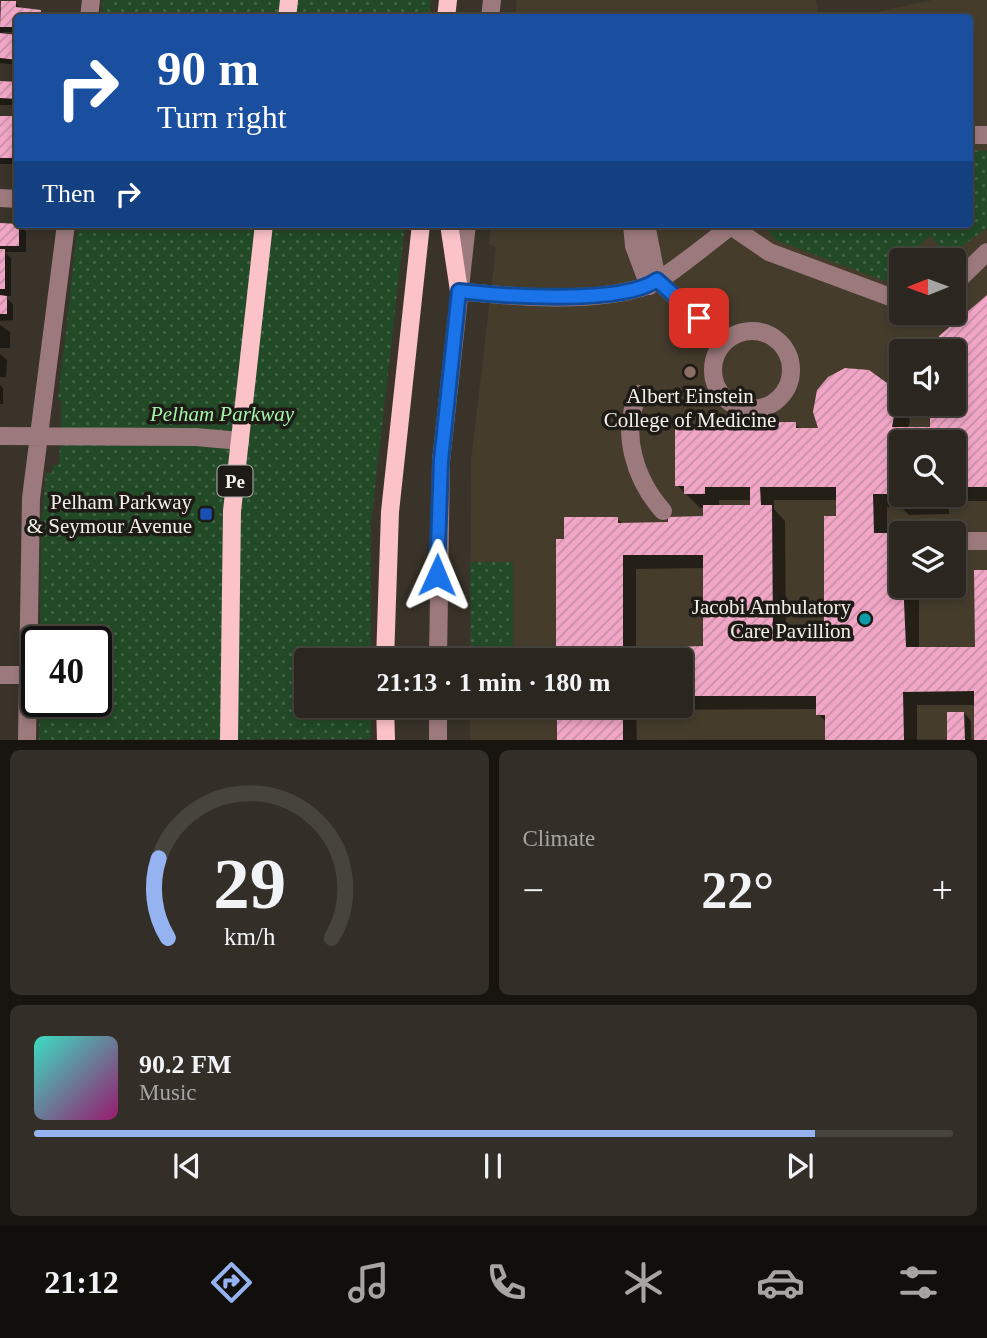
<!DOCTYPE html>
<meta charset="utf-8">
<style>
:root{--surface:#2b261f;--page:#332e28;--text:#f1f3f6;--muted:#a6a5a4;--line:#47433d;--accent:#95b2f1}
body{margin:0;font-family:"Times New Roman",serif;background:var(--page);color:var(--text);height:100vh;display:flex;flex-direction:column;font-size:26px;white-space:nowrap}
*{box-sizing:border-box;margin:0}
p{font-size:23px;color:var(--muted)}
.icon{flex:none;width:38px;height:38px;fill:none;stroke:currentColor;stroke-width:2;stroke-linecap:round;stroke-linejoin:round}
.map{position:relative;height:740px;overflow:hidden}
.panel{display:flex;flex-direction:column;gap:10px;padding:10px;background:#181511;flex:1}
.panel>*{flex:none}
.hud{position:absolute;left:14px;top:14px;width:959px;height:214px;border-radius:7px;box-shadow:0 4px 10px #0003,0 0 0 2px var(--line);background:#1a4fa0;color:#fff;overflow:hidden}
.needle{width:46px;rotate:269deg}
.controls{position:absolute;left:889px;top:248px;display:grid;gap:14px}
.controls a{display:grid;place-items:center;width:77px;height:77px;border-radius:7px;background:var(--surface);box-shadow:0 4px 10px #0003,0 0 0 2px var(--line);font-size:35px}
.speed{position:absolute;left:21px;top:626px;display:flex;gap:14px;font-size:35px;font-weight:700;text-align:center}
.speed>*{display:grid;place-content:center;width:91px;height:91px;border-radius:50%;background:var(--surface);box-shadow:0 4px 10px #0003,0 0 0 2px var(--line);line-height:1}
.speed .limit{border:4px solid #111;border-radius:10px;background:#fff;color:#111}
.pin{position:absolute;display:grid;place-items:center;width:60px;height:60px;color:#fff;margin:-30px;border-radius:14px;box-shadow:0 4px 10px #0006}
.me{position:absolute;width:77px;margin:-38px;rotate:1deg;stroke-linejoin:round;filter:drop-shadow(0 0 5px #0008)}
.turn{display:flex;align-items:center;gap:24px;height:147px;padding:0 28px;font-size:32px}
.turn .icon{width:91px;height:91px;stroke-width:2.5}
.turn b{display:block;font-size:49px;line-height:60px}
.then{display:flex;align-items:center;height:66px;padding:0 28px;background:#0003;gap:14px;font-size:26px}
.big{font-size:52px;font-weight:800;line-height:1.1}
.panel .tile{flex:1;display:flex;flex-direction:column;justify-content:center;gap:10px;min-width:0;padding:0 24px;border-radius:10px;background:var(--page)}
.panel .dial{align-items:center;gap:0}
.dial svg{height:182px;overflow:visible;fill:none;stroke:var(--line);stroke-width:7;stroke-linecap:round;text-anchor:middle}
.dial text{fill:var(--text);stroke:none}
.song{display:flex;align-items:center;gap:21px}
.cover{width:84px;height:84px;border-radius:10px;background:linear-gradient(135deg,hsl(170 70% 55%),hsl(320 70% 35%))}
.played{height:7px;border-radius:4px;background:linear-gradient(90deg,var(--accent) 85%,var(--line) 85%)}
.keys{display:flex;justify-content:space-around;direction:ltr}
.heat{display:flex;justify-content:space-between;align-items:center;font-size:38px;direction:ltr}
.panel .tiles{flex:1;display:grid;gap:10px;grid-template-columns:1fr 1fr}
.tile:last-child{grid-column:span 2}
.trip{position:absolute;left:294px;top:648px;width:399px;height:70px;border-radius:7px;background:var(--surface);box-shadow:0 4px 10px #0003,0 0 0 2px var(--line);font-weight:800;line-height:70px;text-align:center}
.menu{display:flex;height:112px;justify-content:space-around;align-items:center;background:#110f0c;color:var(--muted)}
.menu .icon{width:49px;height:49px}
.menu .active{color:var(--accent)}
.menu b{font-size:32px;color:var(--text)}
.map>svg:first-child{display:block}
</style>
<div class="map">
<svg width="987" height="740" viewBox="0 0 987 740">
<defs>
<pattern id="grass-dots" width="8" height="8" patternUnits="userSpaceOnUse" patternTransform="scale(1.75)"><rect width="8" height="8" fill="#224a27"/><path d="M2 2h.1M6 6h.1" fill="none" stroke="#436446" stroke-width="1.8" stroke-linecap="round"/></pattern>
<pattern id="building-hatch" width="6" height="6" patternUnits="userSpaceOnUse" patternTransform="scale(1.75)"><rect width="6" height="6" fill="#f1a6c6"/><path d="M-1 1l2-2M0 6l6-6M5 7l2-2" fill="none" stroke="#c78ea6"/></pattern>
</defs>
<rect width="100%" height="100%" fill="#393329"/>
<path fill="#453c2c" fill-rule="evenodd" d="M517 0H816L819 17H515Z
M932 0H987V739L470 740V705H681V660H470L471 461 496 247 489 245 491 224H970V18L854 17ZM901 261H954V313H901ZM901 352H954V404H901ZM901 443H954V495H901ZM901 534H954V586H901Z"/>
<path fill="url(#grass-dots)" d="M103 0H431L429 17 101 18Z
M970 150 987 151V228L948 256 930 236 901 261 885 281 776 240 762 224H970Z
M78 224H405L371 523V660H306V705H371V739L39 740V702H96V642H40L41 528 46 473H52L53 465H59L62 401 58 400Z
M470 562H513V660H471Z"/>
<path fill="#0007" fill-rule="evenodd" d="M15 3 22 9 40 11 46 18H18V32H1L18 36V65L0 63V8Z
M0 83H18V105H0Z
M0 117 18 118V164H0Z
M0 225H19L26 232V252H5L11 258V296H4L13 304V320L0 321Z
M987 301V501H949V514L909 515 901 507H887V535H901V586H919V649L976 648 987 572V740L976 705H917V740H827V723L818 714V709L636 710 637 740H559V705H681V660H558L566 541 618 519 623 525 670 524 705 518V508H700L677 485 795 424 801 430H820L874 374 904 404 910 421 908 429H932L954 404V352L941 342ZM901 443H954V495H901ZM719 500H752V507H719ZM774 500H837L826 639 786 640 785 521 774 509ZM705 568V648L636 650V569Z
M0 325 10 332V348H0Z
M0 354 7 360 6 377H0Z
M0 385 3 388V404H0Z
M964 713 971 721V740H949Z"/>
<path fill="url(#building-hatch)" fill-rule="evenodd" d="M1 1H16V7L41 10V18H18V27H0Z
M0 33 18 35V60L0 58Z
M0 81 18 82V99L0 98Z
M0 116H18V158H0Z
M0 223 19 224V246H0Z
M0 249H5V289H0Z
M0 295 7 296V314H0Z
M987 295V487H954V443H901V495H935V501H893V487H887V494H873L874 533H901L906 647H975L974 570H987V740H974V691L903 692 904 740H825V715H816V696H681V660H556V539H564V517H618V523L668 522V517L703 516V505H750V487H705V494H684V486H675V428H702V423L796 422V428H818L813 412 817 390 828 377 845 368 869 370 887 383 896 406 892 427H930V404H954V352H930V340H939V336ZM760 487H836V516H824V638H773L772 505H761ZM623 555H703V646L623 649Z
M557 705H623V740H557Z
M947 712H964L965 740H947Z"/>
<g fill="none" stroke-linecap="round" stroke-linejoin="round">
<path stroke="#9c797d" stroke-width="18" d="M89 18 91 0
M490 18 492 0
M970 135H987
M0 198 18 199
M632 224 634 246 649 286
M646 224 657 280 724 342
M731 226 769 252 901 301
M954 284 987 252
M459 291C514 297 594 304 647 286 665 280 714 238 734 224
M713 370a39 39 0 1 1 78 0a39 39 0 1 1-78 0Z
M639 394C619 432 636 481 663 511
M0 436 196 437 240 441
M954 541H987
M438 660 441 461 467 224
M0 675H27
M438 705V740
M27 740 31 498 66 224"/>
<path stroke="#fbc2c8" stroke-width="18" d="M287 18 289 0
M446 18 448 0
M449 224 459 291
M385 660 390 512 421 224
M385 705 386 740
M229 740 232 511 264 224"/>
</g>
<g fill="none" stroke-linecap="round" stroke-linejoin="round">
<defs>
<path id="route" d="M437 575 441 461 459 291C503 296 622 305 657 280L699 318"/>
</defs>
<use href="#route" stroke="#114b97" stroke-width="18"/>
<use href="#route" stroke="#1a73e8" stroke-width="12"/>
</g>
<circle fill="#8d6e63" stroke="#1e1b17" stroke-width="2.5" cx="690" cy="372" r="7"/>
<rect fill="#1a4fb4" stroke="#1e1b17" stroke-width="2.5" x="199" y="507" width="14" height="14" rx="3.5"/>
<circle fill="#0f9aa8" stroke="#1e1b17" stroke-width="2.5" cx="865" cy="619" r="7"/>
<g text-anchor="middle" stroke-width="7" stroke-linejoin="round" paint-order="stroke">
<rect fill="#1e1b17" stroke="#b4b0aa" stroke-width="2" x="217.5" y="465.5" width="35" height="31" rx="5"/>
<g font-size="19" font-weight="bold" fill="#f4f0e9">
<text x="235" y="488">Pe</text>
</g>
<g font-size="21" fill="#f4f0e9" stroke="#1e1b17" text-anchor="end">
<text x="690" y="403" text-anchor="middle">Albert Einstein<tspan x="690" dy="24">College of Medicine</tspan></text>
<text x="192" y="509">Pelham Parkway<tspan x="192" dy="24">&amp; Seymour Avenue</tspan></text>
<text x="851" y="614">Jacobi Ambulatory<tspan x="851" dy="24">Care Pavillion</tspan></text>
</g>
<g font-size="21" font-style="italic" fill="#a3f4aa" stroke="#1e1b17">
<text x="222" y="421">Pelham Parkway</text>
</g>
</g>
</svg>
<div class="controls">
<a><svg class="needle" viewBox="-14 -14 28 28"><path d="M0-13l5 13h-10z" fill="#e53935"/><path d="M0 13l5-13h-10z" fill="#a6a5a4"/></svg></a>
<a><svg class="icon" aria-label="sound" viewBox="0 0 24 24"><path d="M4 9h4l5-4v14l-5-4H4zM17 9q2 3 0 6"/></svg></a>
<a><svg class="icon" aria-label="search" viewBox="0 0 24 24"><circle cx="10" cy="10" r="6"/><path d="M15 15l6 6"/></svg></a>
<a><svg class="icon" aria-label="layers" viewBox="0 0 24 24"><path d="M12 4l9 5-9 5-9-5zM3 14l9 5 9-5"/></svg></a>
</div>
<div class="speed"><div class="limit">40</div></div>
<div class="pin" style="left:699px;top:318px;background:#d93025"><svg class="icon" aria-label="arrive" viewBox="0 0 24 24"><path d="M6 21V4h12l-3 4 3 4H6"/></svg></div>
<svg class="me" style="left:437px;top:575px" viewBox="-20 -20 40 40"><path d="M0-17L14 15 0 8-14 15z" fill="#1a73e8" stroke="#fff" stroke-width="4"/></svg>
<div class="trip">21:13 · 1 min · 180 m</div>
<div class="hud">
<div class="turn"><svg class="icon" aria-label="right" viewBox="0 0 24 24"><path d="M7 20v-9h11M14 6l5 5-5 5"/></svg><div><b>90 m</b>Turn right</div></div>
<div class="then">Then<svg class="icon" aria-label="right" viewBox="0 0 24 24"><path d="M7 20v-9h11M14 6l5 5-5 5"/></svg></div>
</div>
</div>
<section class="panel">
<div class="tiles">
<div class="tile dial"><svg viewBox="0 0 100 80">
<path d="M14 69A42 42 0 1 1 86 69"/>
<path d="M14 69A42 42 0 0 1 10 34" stroke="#95b2f1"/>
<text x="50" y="56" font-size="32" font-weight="700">29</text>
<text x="50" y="72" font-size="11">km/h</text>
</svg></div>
<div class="tile"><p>Climate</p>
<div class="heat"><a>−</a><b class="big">22°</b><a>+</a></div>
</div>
<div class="tile">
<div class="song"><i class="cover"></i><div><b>90.2 FM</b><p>Music</p></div></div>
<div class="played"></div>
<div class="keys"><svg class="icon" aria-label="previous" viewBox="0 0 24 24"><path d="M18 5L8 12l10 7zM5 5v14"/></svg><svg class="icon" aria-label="pause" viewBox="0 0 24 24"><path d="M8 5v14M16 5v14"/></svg><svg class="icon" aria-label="next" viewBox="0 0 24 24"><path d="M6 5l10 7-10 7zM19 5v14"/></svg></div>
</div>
</div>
</section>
<nav class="menu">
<b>21:12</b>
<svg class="icon active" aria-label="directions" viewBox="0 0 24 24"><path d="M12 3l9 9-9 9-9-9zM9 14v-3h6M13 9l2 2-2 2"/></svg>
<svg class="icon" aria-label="music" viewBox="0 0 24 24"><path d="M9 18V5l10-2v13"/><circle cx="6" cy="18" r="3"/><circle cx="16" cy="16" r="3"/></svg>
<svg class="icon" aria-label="phone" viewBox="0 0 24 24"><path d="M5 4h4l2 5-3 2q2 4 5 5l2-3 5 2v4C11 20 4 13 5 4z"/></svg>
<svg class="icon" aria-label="climate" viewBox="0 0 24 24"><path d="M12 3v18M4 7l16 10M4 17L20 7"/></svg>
<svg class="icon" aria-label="car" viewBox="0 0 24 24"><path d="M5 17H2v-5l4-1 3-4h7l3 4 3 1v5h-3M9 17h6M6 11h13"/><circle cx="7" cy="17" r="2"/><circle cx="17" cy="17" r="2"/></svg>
<svg class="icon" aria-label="filters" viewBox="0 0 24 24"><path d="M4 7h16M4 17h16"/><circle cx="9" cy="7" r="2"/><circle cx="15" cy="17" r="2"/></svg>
</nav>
